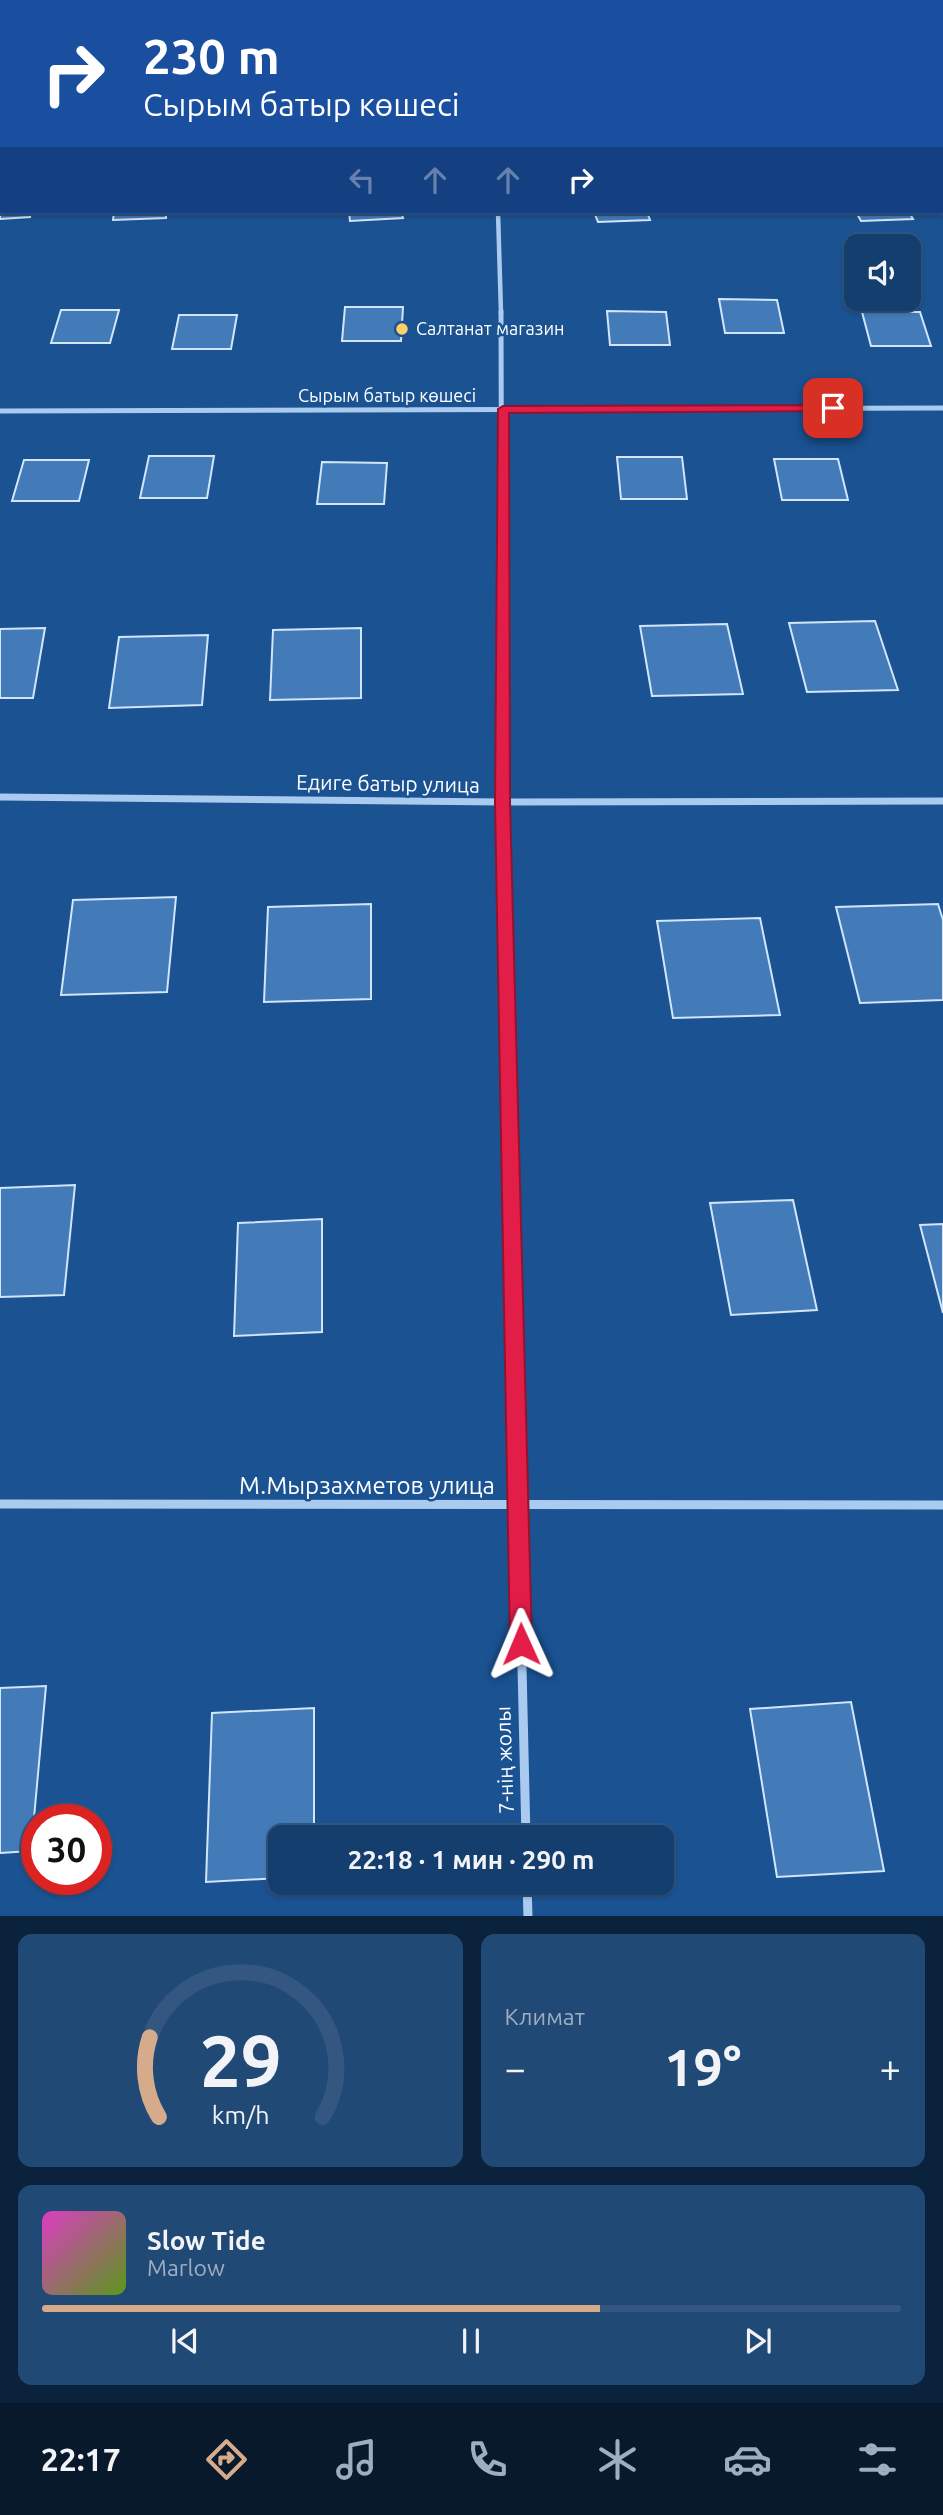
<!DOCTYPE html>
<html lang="ru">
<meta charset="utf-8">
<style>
:root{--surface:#143e6e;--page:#214976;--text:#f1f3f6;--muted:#9daec2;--line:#335781;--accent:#d6ab8b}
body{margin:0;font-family:Ubuntu,sans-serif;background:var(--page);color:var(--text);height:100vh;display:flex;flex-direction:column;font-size:26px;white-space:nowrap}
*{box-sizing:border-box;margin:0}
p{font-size:23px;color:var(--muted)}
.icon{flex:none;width:38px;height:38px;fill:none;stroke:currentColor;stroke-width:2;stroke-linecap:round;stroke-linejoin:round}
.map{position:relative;height:1916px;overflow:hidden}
.panel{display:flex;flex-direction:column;gap:18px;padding:18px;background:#0b223c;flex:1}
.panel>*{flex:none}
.top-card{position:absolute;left:0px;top:0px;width:943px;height:214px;box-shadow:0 2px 5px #0004,0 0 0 2px var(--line);background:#1a4fa0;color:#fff;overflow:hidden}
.fabs{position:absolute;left:844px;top:234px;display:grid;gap:14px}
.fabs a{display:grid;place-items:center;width:77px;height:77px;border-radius:14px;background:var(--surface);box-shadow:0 2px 5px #0004,0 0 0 2px var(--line);font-size:35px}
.speed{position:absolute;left:21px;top:1804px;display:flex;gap:14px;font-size:35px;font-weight:700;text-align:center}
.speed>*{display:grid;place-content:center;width:91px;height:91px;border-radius:50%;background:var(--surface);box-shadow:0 2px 5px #0004,0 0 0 2px var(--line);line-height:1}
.speed .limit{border:10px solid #d22;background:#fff;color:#111}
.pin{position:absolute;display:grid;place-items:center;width:60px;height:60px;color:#fff;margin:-30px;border-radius:14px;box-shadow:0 4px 10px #0006}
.me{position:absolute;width:77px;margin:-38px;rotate:359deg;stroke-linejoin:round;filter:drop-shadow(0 0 5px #0008)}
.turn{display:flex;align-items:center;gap:24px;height:147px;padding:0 28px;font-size:32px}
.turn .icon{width:91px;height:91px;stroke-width:2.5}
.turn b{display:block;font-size:49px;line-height:60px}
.lanes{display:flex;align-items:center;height:66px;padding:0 28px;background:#0003;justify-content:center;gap:35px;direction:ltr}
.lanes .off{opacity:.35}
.big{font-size:52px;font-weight:600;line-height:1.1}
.panel .tile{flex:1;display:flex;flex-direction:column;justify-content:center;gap:10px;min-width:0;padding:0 24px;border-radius:14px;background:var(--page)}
.panel .dial{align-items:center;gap:0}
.dial svg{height:182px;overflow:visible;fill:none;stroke:var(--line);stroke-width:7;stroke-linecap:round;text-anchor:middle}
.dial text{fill:var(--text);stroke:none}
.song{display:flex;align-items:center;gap:21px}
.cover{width:84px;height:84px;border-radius:10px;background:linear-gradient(135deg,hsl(310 70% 55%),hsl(90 70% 35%))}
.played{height:7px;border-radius:4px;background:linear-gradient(90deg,var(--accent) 65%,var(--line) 65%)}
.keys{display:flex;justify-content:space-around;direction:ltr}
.heat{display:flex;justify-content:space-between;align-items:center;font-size:38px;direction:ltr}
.panel .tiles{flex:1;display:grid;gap:18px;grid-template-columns:1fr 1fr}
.tile:last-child{grid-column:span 2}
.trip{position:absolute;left:268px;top:1825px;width:406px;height:70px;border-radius:14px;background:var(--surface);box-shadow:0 2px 5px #0004,0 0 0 2px var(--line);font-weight:600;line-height:70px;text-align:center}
.dock{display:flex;height:112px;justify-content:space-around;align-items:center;background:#08192c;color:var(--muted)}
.dock .icon{width:49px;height:49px}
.dock .current{color:var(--accent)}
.dock b{font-size:32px;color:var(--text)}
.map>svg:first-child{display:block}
</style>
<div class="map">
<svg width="943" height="1917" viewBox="0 0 943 1917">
<rect width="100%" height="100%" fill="#1a5292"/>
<path fill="#437bb9" stroke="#d1e5fb" stroke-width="2" d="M0 189 2 212H31L30 217 0 219Z
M114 212H166V218L113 220Z
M349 212H401L403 218 350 221Z
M594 212H647L650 220 598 222Z
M856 212H909L913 219 861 221Z
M719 299 777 300 784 333H725Z
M345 307H403L401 341H342Z
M61 310H119L110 343H51Z
M607 311 666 312 670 345H610Z
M862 312H920L931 346H871Z
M179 315H237L231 349H172Z
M149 456H214L207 498H140Z
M617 457H682L687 499H621Z
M774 459H838L848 500H782Z
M24 460H89L79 501H12Z
M322 462 387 463 384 504H317Z
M875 621 898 690 807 692 789 623Z
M727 624 743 694 652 696 640 626Z
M45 628 33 698H0V629Z
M361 628V698L270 700 273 630Z
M208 635 202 705 109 708 119 637Z
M176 897 167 992 61 995 73 900Z
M371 904V999L264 1002 268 907Z
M938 904 943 920V1000L860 1003 836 907Z
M760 918 780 1015 673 1018 657 921Z
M75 1185 64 1295 0 1297V1188Z
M793 1200 817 1310 731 1315 710 1203Z
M322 1219V1332L234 1336 238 1223Z
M943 1224V1313L920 1225Z
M46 1686 31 1851 0 1853V1688Z
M851 1702 884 1871 777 1877 750 1709Z
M314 1708V1838H280V1878L206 1882 212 1713Z"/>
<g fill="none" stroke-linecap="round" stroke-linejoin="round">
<path stroke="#aacbef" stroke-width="4.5" d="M498 212 501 313"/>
<path stroke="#aacbef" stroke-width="5" d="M501 311 502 716
M0 411 943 408"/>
<path stroke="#aacbef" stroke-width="7" d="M502 715 512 1240
M0 797 502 802 943 801"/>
<path stroke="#aacbef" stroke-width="9" d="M512 1238 526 1838
M0 1504 943 1505
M527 1883 528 1917"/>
</g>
<path fill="#e11d48" stroke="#92132f" stroke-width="2" d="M833 405 839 408 837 411 509 413 510 802 532 1644 529 1651 521 1654 513 1651 510 1644 495 802 498 409 503 406Z"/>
<circle fill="#ffcf68" stroke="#1a5292" stroke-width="2.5" cx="402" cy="329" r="7"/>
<g text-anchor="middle" stroke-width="5" stroke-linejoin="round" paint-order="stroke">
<g font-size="18" fill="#fff" stroke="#1a5292" text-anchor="start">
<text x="416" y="335">Салтанат магазин</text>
</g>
<g font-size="18" fill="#fff" stroke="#1a5292">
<text x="387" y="402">Сырым батыр көшесі</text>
</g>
<g font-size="21" fill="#fff" stroke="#1a5292">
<text transform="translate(388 784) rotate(1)" y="7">Едиге батыр улица</text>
<text transform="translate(505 1760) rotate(-92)" y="7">7-нің жолы</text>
</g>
<g font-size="24" fill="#fff" stroke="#1a5292">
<text x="367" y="1494">М.Мырзахметов улица</text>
</g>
</g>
</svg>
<div class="fabs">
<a><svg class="icon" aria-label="sound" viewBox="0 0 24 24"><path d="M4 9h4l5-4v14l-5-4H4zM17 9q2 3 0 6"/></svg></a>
</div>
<div class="speed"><div class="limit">30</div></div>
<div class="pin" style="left:833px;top:408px;background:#d93025"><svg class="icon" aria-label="arrive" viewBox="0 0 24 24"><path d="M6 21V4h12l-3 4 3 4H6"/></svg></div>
<svg class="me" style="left:521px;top:1644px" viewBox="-20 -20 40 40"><path d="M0-17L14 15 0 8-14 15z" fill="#e11d48" stroke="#fff" stroke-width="4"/></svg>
<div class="trip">22:18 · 1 мин · 290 m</div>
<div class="top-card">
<div class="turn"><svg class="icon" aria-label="right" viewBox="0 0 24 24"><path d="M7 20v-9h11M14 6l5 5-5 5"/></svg><div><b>230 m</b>Сырым батыр көшесі</div></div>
<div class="lanes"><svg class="icon off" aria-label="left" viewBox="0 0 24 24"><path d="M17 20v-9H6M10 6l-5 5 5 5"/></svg><svg class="icon off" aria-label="ahead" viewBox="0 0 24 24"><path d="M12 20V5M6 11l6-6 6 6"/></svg><svg class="icon off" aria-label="ahead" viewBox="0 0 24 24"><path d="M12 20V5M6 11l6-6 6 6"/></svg><svg class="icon" aria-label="right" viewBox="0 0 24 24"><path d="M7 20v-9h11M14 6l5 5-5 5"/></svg></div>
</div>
</div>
<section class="panel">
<div class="tiles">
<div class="tile dial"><svg viewBox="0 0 100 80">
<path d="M14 69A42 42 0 1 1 86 69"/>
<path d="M14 69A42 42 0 0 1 10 34" stroke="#d6ab8b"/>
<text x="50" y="56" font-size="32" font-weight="700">29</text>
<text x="50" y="72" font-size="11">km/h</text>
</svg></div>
<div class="tile"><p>Климат</p>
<div class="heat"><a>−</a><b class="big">19°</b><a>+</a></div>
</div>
<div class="tile">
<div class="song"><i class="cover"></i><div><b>Slow Tide</b><p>Marlow</p></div></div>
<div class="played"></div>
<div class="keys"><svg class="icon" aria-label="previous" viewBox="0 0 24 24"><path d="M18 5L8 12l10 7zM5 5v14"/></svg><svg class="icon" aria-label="pause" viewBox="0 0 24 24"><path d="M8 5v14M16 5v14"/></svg><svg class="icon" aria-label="next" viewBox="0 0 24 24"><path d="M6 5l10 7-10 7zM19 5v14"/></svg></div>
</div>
</div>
</section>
<nav class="dock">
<b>22:17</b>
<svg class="icon current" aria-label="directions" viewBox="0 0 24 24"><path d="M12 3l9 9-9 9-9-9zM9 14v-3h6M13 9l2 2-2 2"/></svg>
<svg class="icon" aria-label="music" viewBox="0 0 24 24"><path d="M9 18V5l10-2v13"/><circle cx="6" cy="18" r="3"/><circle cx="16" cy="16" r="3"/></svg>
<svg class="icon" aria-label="phone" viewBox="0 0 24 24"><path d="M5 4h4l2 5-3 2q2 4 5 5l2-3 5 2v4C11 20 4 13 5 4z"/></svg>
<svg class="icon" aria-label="climate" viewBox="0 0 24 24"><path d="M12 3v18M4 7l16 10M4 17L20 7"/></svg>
<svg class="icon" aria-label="car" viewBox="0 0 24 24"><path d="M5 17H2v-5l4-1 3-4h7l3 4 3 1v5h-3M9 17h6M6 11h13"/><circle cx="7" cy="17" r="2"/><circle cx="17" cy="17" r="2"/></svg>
<svg class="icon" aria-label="filters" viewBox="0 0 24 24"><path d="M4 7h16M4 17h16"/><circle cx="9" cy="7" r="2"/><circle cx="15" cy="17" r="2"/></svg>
</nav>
